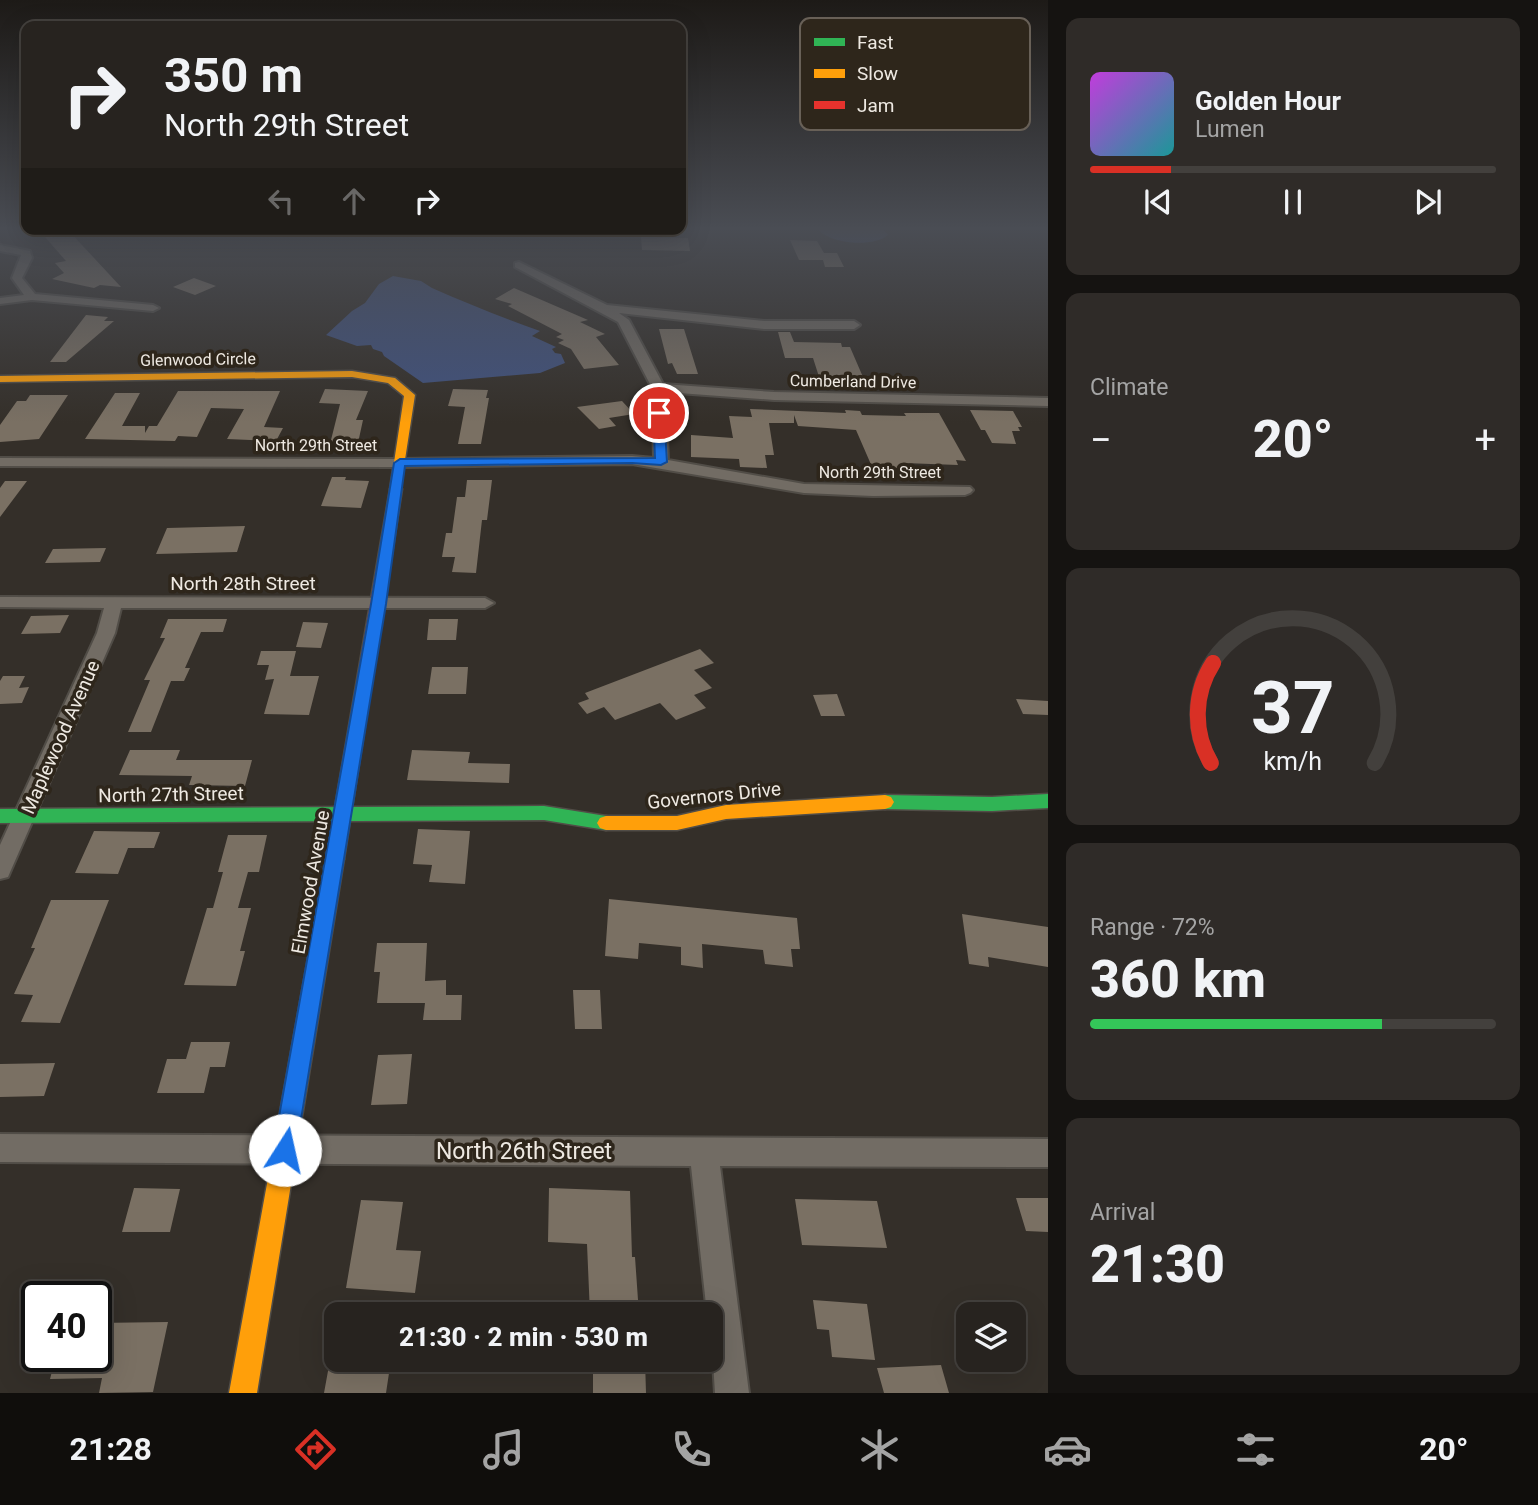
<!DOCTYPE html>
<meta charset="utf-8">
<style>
:root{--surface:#27231f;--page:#2f2b28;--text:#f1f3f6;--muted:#a4a4a4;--line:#43403d;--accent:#d93025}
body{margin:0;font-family:Roboto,sans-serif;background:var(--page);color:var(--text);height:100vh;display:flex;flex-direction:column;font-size:26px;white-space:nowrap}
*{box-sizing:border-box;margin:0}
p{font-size:23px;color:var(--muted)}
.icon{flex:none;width:38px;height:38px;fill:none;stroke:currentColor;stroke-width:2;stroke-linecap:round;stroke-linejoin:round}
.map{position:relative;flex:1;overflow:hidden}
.side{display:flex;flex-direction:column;gap:18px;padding:18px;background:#151311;width:490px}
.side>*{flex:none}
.top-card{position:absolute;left:21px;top:21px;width:665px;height:214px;border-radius:14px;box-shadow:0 7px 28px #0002,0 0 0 2px var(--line);background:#27231f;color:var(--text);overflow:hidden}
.controls{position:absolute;left:956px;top:1302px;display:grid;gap:14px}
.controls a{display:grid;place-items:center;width:70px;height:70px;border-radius:14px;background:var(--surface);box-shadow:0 7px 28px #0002,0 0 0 2px var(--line);font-size:35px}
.speed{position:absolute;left:21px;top:1281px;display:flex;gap:14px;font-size:35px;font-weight:700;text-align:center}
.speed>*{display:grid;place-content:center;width:91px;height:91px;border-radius:50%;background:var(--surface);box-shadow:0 7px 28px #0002,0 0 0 2px var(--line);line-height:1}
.speed .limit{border:4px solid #111;border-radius:10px;background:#fff;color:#111}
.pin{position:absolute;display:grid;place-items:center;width:60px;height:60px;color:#fff;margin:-30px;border:4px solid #fff;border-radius:50%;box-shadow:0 2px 7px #0007}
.me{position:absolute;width:77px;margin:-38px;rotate:10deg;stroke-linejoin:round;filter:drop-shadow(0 0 5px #0008)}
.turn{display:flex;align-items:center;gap:24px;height:147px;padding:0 28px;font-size:32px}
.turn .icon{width:91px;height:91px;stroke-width:2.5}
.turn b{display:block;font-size:49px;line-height:60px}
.lanes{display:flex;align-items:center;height:66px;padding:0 28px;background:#0003;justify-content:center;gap:35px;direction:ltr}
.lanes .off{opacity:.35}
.big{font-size:52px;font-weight:800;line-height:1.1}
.side .widget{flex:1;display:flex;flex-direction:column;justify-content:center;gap:10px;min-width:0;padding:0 24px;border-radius:14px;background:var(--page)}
.side .dial{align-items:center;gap:0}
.dial svg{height:182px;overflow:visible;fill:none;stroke:var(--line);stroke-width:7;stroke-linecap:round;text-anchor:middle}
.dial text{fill:var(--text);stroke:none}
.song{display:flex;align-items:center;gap:21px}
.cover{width:84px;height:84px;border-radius:10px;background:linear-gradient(135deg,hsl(290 70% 55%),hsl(180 70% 35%))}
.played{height:7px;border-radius:4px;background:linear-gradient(90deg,var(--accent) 20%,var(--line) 20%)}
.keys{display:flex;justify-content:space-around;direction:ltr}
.heat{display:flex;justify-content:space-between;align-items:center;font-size:38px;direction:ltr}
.charge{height:10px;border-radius:5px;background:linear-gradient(90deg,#34c759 72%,var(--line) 0)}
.trip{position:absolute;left:324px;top:1302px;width:399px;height:70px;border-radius:14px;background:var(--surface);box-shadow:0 7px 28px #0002,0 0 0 2px var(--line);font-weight:800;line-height:70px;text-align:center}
.tab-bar{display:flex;height:112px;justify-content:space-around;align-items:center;background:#100e0c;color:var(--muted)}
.tab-bar .icon{width:49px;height:49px}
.tab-bar .current{color:var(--accent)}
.tab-bar b{font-size:32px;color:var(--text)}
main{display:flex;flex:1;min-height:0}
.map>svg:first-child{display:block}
</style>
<main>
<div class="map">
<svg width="1048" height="1393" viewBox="0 0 1048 1393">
<rect width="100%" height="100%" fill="#342f29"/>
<path fill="#41527e" d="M817 228H882L888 235C873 248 828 244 817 228Z
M393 276 421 281 432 288C468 304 504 318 540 331L532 336 556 347 552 349 555 353 561 354 565 363 540 373 423 383 384 356 382 352 373 349 371 345 357 346 326 335 352 311 365 303 379 284Z"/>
<path fill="#7a7063" d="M38 229 63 232 68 230 121 287 100 285 94 288 52 279 64 273 55 263 66 261Z
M641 237 688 238 690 251 642 250Z
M790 240 817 241 824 253H837L844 267H825L823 260H799Z
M194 278 216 286 195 295 173 287Z
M514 288 588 320 580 322 605 334 596 337 619 365 584 369 571 349 558 343 564 340 556 337 562 334 508 306 512 304 495 299Z
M86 315 108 317 104 321H114L66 362H50Z
M659 329H684L698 374H677L672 363 668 364Z
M778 332H790L794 342 841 343 842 347H850L866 384 821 383 813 358H785Z
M325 389 368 391 356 420H363L358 443 330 444 340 404 319 403Z
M453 389 488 390 486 398H489L481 444H458L465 407 448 406Z
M178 391H280L264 427 283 428 276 441 227 439 244 409 211 408 197 437 178 436 175 441 85 439 115 393H140L122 426H145V433L149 426H157Z
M30 395H68L39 439 0 442V425L17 401H26Z
M622 401 634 414 609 418 616 426 599 429 577 407Z
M750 409 846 413 845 410 860 411 862 415 906 416 904 413H939L966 461 956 460 958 465 904 463 907 468H891L895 476H876L856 430 798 426 794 415V423H769L774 455H765L767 468 740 467 739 459 691 457V435L733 438 729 416 752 417Z
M970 410 1013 411 1022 427H1018L1020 431H1012L1016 444 992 443 985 430H981Z
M332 477H346L345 480 369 481 361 508 321 506Z
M467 480H492L487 520H482L476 573 452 572 455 557H442L446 533H452L457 497H465Z
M5 481H27L0 517V488Z
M245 526 237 552 156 554 167 528Z
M106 548 100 562 45 563 53 549Z
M69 615 60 633 21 634 31 616Z
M168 619H227L223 632H201L185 668H190L184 681H171L151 732H128L150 680H144L165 638H160Z
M429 619H458L456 640H427Z
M303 622 328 623 321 648 296 647Z
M700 649 714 663 694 670 712 688 694 695 706 708 676 720 660 703 615 720 604 707 587 714 578 703 589 699 585 693Z
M261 651H296L290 676H319L309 715 264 714 274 679 265 680 269 665H257Z
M432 667H468L466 694H428Z
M3 676H25L19 688 29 687 22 703 0 704V681Z
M837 694 845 716H821L813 695Z
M1016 699 1048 701V715L1023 714Z
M130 750H180L176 760H252L245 786 189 785 192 776 119 775Z
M412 750 470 752 468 763 510 764 509 783 407 780Z
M418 829 470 831 465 884 429 882 432 865 413 864Z
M94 831 160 832 154 848H128L118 874 75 873Z
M228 835H267L259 872H248L238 908H251L240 951H245L236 986 184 985 207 908H213L223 872H218Z
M609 899 797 918 800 949H791L793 967 765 964 763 950 702 944 703 968 681 965V947L639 943 638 959 605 956Z
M51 900H109L60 1023 21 1022 33 995 14 994 35 948H31Z
M962 914 1048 927V967L988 957 989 967 969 964Z
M377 943H427L425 981 446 980V995H462L461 1020H423L425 1003H377L380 972H374Z
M573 990H600L602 1029H575Z
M191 1042H230L225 1067H210L204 1093H157L167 1059H186Z
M412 1054 407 1104 371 1105 378 1055Z
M55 1063 44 1096 0 1097V1064Z
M134 1188 180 1189 170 1232H122Z
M549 1188 630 1191 632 1257H635L639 1314H590L587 1244 548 1242Z
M1016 1198H1048V1232L1026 1231Z
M795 1199 877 1201 887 1248 802 1245Z
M361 1200 403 1202 396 1250 421 1251 415 1293 346 1288Z
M813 1300 867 1304 875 1360 832 1357 829 1330 817 1329Z
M168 1322 153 1392 99 1393 102 1378 50 1379 56 1356H96V1323Z
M330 1360H391L386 1393H324Z
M593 1360H645L646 1393H593Z
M941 1365 949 1393H884L877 1368Z"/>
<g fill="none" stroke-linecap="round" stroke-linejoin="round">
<defs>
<path id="street" d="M0 245 30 251 32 258 22 278 35 294 153 305 159 308 153 311 32 300 0 304V298L24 295 12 278 21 255 0 251Z
M519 262 607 305 764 321H854L860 325 854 329H764L619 313 629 320 663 384 774 392 1048 398V406L774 400 665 392 668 460 804 484 970 487 973 490 970 493 965 495 873 496 804 493 632 464 400 467 0 466V458L400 459 632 456 654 458 652 388 618 322 515 267V263Z
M0 597 485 598 494 603 485 608H121L115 633 11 870 8 877 0 879V845L97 633 104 608 0 607Z
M0 1134 1048 1139V1167L720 1166 749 1393H715L710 1314H707L691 1166 0 1162Z"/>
<path id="fast" d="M1048 794V808L992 811 885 809 879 807 876 802 879 797 885 795 992 797Z
M544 806 606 816 612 818 615 823 612 828 606 830 544 820 0 823V809Z"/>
<path id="slow" d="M352 371 395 378 415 395 400 492H392L390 489 404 396 388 383 352 377 0 382V376Z
M885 795 891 797 894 802 891 807 885 809 726 819 677 830H606L600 828 597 823 600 818 606 816H677L726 805Z
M335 852 342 854 344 859 257 1393H229L326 859 328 854Z"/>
<path id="jam" d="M396 485 402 489 344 859 342 864 335 866 328 864 326 859 390 489Z"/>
</defs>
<use href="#street" stroke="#514d47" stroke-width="4"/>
<use href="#fast" stroke="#514d47" stroke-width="3"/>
<use href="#slow" stroke="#514d47" stroke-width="3"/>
<use href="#jam" stroke="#514d47" stroke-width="3"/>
<use href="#street" fill="#726c64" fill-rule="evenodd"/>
<use href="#fast" fill="#30b455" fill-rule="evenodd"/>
<use href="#slow" fill="#ff9f0a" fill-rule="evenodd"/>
<use href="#jam" fill="#e5322d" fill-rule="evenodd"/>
</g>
<linearGradient id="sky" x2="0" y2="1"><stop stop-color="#1d1a17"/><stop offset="0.54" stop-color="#4a4d54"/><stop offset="1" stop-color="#4a4d54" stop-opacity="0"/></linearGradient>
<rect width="1048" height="423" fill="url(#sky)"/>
<path fill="#1a73e8" stroke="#114b97" stroke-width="2" d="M659 409 664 413 667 462 661 465 632 463 405 466 386 604 296 1150 293 1158 285 1161 276 1158 273 1150 371 604 394 463 400 459 655 458 653 413Z"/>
<g text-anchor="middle" stroke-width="7" stroke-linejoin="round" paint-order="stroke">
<g font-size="16" fill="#eee9e2" stroke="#2e261b">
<text transform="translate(198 359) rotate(-1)" y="6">Glenwood Circle</text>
<text transform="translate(853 381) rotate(1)" y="6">Cumberland Drive</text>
<text x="316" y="451">North 29th Street</text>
<text x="880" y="478">North 29th Street</text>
</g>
<g font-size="19" fill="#eee9e2" stroke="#2e261b">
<text x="243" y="590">North 28th Street</text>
<text transform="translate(60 737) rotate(-66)" y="7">Maplewood Avenue</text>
<text transform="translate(171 794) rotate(-1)" y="7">North 27th Street</text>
<text transform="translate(714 795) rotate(-6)" y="7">Governors Drive</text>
<text transform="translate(310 882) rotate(-80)" y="7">Elmwood Avenue</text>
</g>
<g font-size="23" fill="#eee9e2" stroke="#2e261b">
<text x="524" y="1159">North 26th Street</text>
</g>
</g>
<rect x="800" y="18" width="230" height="112" rx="10" fill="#2e261b" stroke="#686057" stroke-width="2"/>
<rect x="814" y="38" width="31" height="8" fill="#30b455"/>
<rect x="814" y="69" width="31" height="9" fill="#ff9f0a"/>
<rect x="814" y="101" width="31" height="8" fill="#e5322d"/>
<g font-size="19" fill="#eee9e2">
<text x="857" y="49">Fast</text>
<text x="857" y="80">Slow</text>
<text x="857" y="112">Jam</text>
</g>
</svg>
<div class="controls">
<a><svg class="icon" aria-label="layers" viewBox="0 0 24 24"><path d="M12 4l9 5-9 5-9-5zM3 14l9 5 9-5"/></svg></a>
</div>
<div class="speed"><div class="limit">40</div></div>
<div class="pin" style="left:659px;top:413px;background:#d93025"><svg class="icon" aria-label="arrive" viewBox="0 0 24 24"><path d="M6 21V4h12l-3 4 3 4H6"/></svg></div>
<svg class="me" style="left:285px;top:1150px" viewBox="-20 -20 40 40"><circle r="19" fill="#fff"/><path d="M0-13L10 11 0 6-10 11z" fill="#1a73e8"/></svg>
<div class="trip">21:30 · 2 min · 530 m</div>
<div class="top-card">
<div class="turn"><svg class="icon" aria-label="right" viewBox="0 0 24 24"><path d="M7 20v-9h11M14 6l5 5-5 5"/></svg><div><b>350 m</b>North 29th Street</div></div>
<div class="lanes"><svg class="icon off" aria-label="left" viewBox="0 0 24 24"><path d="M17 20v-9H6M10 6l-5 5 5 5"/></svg><svg class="icon off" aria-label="ahead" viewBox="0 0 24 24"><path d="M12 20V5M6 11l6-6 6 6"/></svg><svg class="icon" aria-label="right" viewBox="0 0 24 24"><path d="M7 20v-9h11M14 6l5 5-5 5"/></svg></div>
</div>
</div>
<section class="side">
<div class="widget">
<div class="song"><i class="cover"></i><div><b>Golden Hour</b><p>Lumen</p></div></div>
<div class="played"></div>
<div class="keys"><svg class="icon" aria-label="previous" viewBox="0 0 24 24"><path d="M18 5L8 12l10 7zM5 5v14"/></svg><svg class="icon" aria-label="pause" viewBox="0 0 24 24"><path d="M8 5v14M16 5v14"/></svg><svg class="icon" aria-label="next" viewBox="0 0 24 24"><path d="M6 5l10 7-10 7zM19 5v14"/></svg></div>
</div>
<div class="widget"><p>Climate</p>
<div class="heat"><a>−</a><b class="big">20°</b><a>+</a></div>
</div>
<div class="widget dial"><svg viewBox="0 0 100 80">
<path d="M14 69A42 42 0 1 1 86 69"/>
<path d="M14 69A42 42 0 0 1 15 25" stroke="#d93025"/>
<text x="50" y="56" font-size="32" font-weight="700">37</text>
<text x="50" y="72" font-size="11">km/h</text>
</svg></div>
<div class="widget"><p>Range · 72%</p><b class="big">360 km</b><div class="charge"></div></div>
<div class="widget"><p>Arrival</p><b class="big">21:30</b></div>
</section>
</main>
<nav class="tab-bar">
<b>21:28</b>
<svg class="icon current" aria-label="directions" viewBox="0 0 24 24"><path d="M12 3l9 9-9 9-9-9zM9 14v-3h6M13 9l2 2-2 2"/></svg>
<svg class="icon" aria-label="music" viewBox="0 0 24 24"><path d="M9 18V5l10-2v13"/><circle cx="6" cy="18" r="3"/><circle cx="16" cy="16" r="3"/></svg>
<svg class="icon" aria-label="phone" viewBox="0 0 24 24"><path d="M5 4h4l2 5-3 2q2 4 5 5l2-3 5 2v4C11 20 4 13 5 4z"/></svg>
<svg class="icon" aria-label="climate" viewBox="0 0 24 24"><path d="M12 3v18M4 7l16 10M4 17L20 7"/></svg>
<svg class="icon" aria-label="car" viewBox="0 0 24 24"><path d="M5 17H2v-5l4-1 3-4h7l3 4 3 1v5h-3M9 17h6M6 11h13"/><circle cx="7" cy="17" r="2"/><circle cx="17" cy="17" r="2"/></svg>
<svg class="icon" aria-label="filters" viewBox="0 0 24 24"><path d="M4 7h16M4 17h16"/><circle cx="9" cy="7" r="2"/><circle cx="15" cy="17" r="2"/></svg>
<b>20°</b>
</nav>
